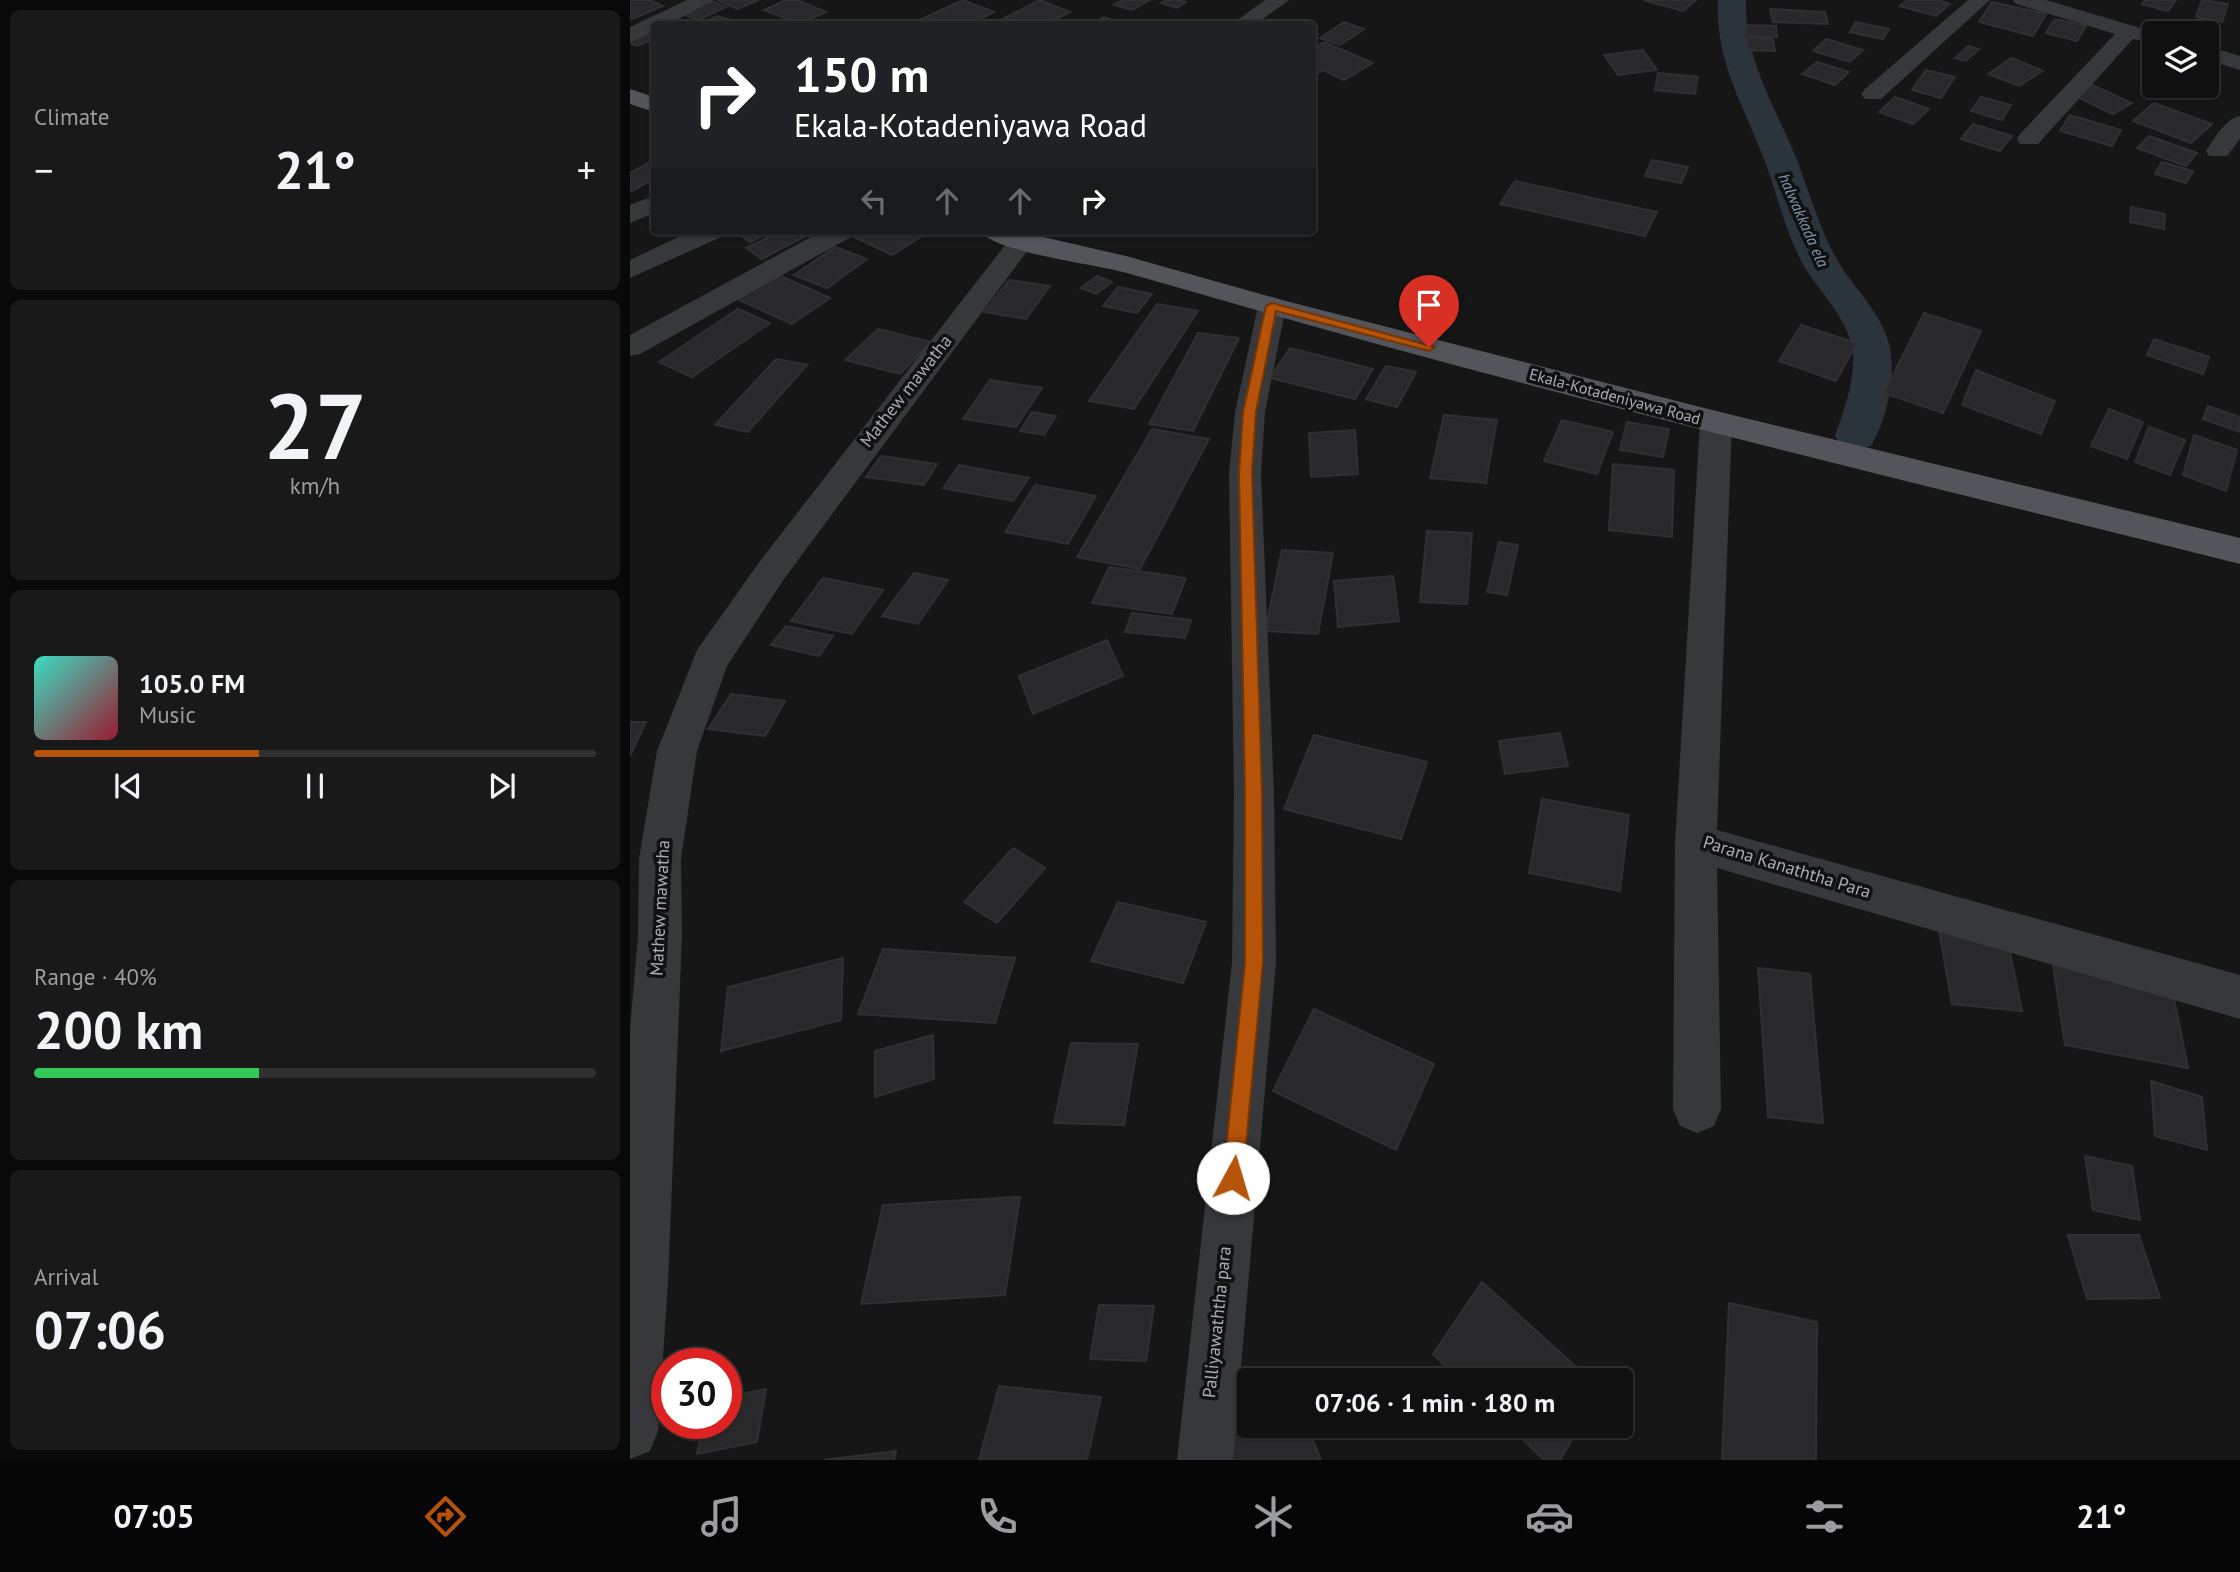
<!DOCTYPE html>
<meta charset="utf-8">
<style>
:root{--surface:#101011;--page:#19191a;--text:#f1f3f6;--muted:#9c9d9f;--line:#303031;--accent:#b45309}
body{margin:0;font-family:"PT Sans",sans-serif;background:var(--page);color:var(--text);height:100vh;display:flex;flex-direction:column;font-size:26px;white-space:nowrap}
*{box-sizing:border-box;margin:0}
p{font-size:23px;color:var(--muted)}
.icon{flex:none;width:38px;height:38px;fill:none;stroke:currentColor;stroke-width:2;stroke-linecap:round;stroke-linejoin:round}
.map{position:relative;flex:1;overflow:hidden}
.side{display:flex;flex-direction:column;gap:10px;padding:10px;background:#090909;width:630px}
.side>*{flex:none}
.guide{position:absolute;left:21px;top:21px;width:665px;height:214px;border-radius:7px;box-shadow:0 2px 5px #0004,0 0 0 2px var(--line);background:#202124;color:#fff;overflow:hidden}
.tools{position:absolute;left:1512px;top:21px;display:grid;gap:14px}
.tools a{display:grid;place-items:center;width:77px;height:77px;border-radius:7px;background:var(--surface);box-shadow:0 2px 5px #0004,0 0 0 2px var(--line);font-size:35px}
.speed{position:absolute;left:21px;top:1348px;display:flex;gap:14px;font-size:35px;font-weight:700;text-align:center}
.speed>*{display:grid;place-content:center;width:91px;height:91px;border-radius:50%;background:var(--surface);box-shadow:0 2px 5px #0004,0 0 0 2px var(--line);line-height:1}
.speed .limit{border:10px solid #d22;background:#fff;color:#111}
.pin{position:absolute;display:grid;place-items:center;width:60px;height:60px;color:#fff;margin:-72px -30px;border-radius:50% 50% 50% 0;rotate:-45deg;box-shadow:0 0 7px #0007}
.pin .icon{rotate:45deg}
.me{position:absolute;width:77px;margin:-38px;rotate:6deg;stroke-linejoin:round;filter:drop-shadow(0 0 5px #0008)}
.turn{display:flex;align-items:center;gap:24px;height:147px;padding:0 28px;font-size:32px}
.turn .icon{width:91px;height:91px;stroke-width:2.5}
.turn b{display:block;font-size:49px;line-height:60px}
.lanes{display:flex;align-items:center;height:66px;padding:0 28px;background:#0003;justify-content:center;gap:35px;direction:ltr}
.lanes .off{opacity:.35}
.big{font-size:52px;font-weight:600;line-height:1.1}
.side .tile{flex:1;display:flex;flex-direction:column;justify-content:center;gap:10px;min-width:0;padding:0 24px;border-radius:10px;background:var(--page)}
.side .dial{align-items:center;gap:0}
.dial b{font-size:91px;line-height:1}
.song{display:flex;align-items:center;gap:21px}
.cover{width:84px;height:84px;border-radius:10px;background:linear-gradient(135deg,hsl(170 70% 55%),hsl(350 70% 35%))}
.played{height:7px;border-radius:4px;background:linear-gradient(90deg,var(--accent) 40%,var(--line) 40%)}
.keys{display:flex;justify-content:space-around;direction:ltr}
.heat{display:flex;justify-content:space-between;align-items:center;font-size:38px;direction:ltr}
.charge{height:10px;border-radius:5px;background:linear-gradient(90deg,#34c759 40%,var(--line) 0)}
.trip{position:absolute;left:607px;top:1368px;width:396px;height:70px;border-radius:7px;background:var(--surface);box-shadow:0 2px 5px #0004,0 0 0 2px var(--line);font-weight:600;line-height:70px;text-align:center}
.tab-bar{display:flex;height:112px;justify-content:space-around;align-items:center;background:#060607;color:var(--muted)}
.tab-bar .icon{width:49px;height:49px}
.tab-bar .selected{color:var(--accent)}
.tab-bar b{font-size:32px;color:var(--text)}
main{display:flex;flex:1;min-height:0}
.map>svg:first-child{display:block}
</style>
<main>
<section class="side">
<div class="tile"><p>Climate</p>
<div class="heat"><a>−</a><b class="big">21°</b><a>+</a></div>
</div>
<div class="tile dial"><b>27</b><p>km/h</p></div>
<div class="tile">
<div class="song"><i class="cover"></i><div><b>105.0 FM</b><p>Music</p></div></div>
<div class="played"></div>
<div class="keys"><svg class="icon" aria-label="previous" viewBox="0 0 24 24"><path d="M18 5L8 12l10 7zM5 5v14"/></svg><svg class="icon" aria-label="pause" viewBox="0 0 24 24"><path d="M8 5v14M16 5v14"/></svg><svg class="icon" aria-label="next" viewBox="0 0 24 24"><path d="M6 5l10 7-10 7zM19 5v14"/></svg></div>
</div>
<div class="tile"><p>Range · 40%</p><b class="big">200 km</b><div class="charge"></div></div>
<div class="tile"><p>Arrival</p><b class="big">07:06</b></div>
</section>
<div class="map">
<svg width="1610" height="1460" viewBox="0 0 1610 1460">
<rect width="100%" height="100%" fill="#161617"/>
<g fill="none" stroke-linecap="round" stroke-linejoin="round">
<path fill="#2c343b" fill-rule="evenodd" d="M1088 0H1116C1114 61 1145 105 1167 160 1180 194 1190 231 1209 263 1225 290 1251 312 1259 344 1267 375 1257 419 1241 446L1226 450 1211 446 1205 436C1214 410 1225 381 1223 353 1219 319 1191 294 1174 266 1155 232 1147 193 1133 156 1112 103 1085 59 1088 0Z"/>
</g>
<path fill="#29292b" stroke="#303033" stroke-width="2" d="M0 0H20L33 6 0 20Z
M78 0 96 7 68 20 50 13Z
M87 0H129L107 9Z
M156 0H167L196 12 169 24 134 10Z
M333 0 364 12 339 24H281Z
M410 0 440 12 416 24H363Z
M492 0H520L502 10 484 5Z
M536 0H550L556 2 547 8 531 3Z
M1013 0H1066L1053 11Z
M1277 0H1308L1320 4 1306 16 1270 6Z
M1515 0H1546L1538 11 1512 4Z
M1572 0 1598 4 1592 22 1566 17Z
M1362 2 1416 14 1403 36 1349 22Z
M1140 9 1195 12 1198 24 1143 22Z
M87 16 111 23H74Z
M474 17 492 24H460Z
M1425 19 1456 26 1447 41 1416 33Z
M714 22 734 29 710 45 690 38Z
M1226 22 1259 29 1253 39 1220 32Z
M1115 25 1146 26 1147 37 1116 36Z
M17 29 24 32V39L7 46 0 43V36Z
M1117 38 1143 39 1145 51 1119 50Z
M1196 39 1233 50 1220 62 1183 51Z
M694 42 743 63 714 80 693 70 682 76V49Z
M1338 46 1349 49 1336 61 1325 58Z
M1013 50 1027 70 988 75 974 55Z
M1382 58 1413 71 1389 86 1358 74Z
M1187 62 1219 72 1205 85 1172 74Z
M1296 70 1325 77 1311 98 1282 90Z
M1028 73 1068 77 1065 94 1025 90Z
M1462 85 1502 103 1483 114 1443 95Z
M1265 97 1299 109 1283 124 1249 112Z
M1351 97 1381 105 1372 120 1341 111Z
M1524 103 1582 124 1561 143 1503 121Z
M1440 115 1491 130 1482 146 1430 131Z
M1343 124 1382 136 1370 151 1331 139Z
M1519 136 1567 153 1556 166 1507 148Z
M24 160V179L0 192V173Z
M1022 160 1058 167 1051 183 1015 176Z
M1532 162 1563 171 1556 183 1525 174Z
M885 181 1027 212 1015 236 870 204Z
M1501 207 1535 214 1534 229 1500 222Z
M108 231H143L120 242 106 232Z
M151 231H185L132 259 116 248Z
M219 231H293L297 233 262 255 216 233Z
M205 247 237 259 197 288 164 275Z
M146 274 200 298 162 324 107 299Z
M467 276 482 282 466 294 451 288Z
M379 280 420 286 396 319 354 312Z
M488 287 522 294 507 313 473 306Z
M527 304 568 311 504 409 459 401Z
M108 309 140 323 62 377 29 362Z
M1294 313 1351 331 1313 413 1254 393Z
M1171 325 1227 343 1206 381 1149 361Z
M248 329 301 342 270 374 215 360Z
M568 333 609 338 563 431 519 424Z
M1524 339 1579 357 1573 374 1517 355Z
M660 348 743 369 725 399 640 378Z
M146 359 177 365 118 432 85 425Z
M756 366 786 372 767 407 736 399Z
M1346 370 1425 401 1411 434 1332 405Z
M360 380 412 388 386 427 333 419Z
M1578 406 1610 417V432L1573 419Z
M1479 409 1513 422 1497 459 1461 446Z
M402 412 426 416 414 435 390 431Z
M814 415 867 420 856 483 800 478Z
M932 420 983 432 967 474 914 461Z
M997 422 1039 429 1033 457 990 450Z
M1519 427 1555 440 1540 475 1505 462Z
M522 429 579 439 510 569 447 557Z
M725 430 728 474 681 477 679 433Z
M1564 435 1607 450 1596 491 1553 475Z
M251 456 307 464 294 485 236 477Z
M983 464 1044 470 1042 537 979 530Z
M329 465 399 478 383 501 313 488Z
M405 485 466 496 438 544 375 532Z
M797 531 842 533 837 604 790 602Z
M869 542 888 545 877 595 857 592Z
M652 550 703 553 688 634 635 631Z
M479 567 556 578 542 614 462 603Z
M284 573 318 580 288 624 252 616Z
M763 576 769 621 708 627 704 581Z
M193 578 253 590 222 634 161 621Z
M502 613 561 620 555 638 495 632Z
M156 626 203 636 189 656 141 645Z
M477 640 493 676 403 714 389 676Z
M101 694 155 701 135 736 78 729Z
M0 722H16L0 756Z
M930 733 938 766 875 774 869 741Z
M684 735 797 762 771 839 654 809Z
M912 799 999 815 990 891 899 873Z
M383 848 415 868 367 923 334 902Z
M488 902 576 922 553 983 461 961Z
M1309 931 1377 937 1392 1011 1322 1004Z
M253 949 385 958 365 1023 228 1014Z
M213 958 211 1020 91 1051 98 987Z
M1422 958 1540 979 1558 1068 1435 1045Z
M1128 968 1180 974 1193 1123 1138 1117Z
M684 1009 804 1064 766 1150 643 1091Z
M303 1035 304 1079 245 1097V1051Z
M441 1043 508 1044 494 1125 424 1123Z
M1521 1081 1572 1097 1577 1150 1525 1136Z
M1455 1156 1502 1166 1510 1220 1463 1210Z
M390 1197 375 1295 231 1304 253 1205Z
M1438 1235H1509L1530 1298 1457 1299Z
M852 1282 962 1381H831L803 1354Z
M1099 1303 1187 1322 1186 1460H1092Z
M469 1305 524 1306 516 1361 460 1359Z
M369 1386 471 1397 457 1460H349Z
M136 1389 127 1442 67 1454 73 1423H96V1397Z
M620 1416V1426H677L691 1460H596L588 1437Z
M879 1426H950L930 1460H914Z
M266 1451 264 1460H194Z"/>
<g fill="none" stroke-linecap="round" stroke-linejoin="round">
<path fill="#37383c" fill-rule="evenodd" d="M57 0H84L39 24H24V32L0 42V27Z
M635 0H659L626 24H602Z
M1338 0H1360L1251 99H1235L1231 94 1235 89Z
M1383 0H1416L1527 33H1524V42L1503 39 1408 144H1390L1387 139 1390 134 1485 34 1386 4Z
M1577 46 1610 56V70L1577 60Z
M1610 116V139L1597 156H1579L1576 151C1584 139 1595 119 1610 116Z
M24 196V213L0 223V205Z
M61 231H95L91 237 0 278V260Z
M192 231H225L221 237 10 354 0 356V335Z
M391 234 400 236 404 242 154 579 97 666 67 751 51 859 52 936 38 1282 28 1431 20 1451 0 1459V1029L8 936 9 859 27 751 67 650 130 561 382 236Z
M642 297 652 300 656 306 635 412 631 473 644 793 646 962 603 1460H547L602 962 604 793 599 473 605 412 628 306 632 300Z
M1086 411 1097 414 1102 422 1087 830 1610 975V1019L1087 868 1091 1109 1084 1126 1067 1133 1050 1126 1043 1109 1045 843 1070 422 1075 414Z"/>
<path fill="#53555b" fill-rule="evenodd" d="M0 89 24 97V112L0 104Z
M350 231H387L496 256 652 300 1086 411 1610 538V564C1267 478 921 396 581 297 552 289 523 280 493 272 464 264 364 252 350 231Z"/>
</g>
<path fill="#b45309" stroke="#753606" stroke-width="2" d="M642 303 805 347 799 351 646 311 626 412 622 473 632 793 633 962 613 1178 610 1185 603 1188 596 1185 593 1178 615 962V793L609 473 613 412 636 306Z"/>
<g text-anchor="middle" stroke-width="7" stroke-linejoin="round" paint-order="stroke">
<g font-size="16" font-style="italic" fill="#8199b1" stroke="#111112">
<text transform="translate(1174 220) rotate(66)" y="6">halwakkada ela</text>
</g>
<g font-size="16" fill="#a8acb7" stroke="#111112">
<text transform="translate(985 396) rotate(15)" y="6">Ekala-Kotadeniyawa Road</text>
</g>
<g font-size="18" fill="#a8acb7" stroke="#111112">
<text transform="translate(276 391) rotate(-52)" y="6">Mathew mawatha</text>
<text transform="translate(1157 867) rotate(17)" y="6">Parana Kanaththa Para</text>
<text transform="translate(30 908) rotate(-87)" y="6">Mathew mawatha</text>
<text transform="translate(587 1322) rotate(-84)" y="6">Palliyawaththa para</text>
</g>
</g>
</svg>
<div class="tools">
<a><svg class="icon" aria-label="layers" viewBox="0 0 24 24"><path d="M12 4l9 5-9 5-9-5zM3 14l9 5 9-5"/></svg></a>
</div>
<div class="speed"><div class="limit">30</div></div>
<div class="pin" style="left:799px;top:347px;background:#d93025"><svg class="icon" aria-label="arrive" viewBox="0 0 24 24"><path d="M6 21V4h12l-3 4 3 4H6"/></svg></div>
<svg class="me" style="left:603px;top:1178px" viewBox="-20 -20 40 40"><circle r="19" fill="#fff"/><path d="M0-13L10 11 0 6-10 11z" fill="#b45309"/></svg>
<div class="trip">07:06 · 1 min · 180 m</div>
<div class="guide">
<div class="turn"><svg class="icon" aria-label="right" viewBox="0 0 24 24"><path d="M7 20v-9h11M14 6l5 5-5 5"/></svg><div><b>150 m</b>Ekala-Kotadeniyawa Road</div></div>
<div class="lanes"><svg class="icon off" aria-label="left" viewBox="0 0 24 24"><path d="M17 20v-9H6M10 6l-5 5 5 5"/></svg><svg class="icon off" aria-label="ahead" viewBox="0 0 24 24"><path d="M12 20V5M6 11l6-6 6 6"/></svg><svg class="icon off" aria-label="ahead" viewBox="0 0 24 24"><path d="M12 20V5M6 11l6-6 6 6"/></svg><svg class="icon" aria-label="right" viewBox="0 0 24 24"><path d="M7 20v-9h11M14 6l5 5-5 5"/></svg></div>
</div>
</div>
</main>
<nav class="tab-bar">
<b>07:05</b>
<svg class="icon selected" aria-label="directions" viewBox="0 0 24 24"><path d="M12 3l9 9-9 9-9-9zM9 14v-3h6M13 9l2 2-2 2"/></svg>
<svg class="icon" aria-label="music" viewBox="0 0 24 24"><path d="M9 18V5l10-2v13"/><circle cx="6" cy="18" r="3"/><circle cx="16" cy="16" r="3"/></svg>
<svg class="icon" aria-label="phone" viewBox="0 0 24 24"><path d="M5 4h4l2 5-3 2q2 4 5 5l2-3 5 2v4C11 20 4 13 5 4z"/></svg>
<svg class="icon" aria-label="climate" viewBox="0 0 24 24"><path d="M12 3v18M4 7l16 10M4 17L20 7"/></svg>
<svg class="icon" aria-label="car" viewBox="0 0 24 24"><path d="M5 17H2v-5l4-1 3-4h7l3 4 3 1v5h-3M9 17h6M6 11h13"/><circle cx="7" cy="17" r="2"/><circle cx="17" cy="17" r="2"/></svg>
<svg class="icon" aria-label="filters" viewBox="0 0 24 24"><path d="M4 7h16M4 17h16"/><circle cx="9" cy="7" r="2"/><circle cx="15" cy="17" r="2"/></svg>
<b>21°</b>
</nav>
